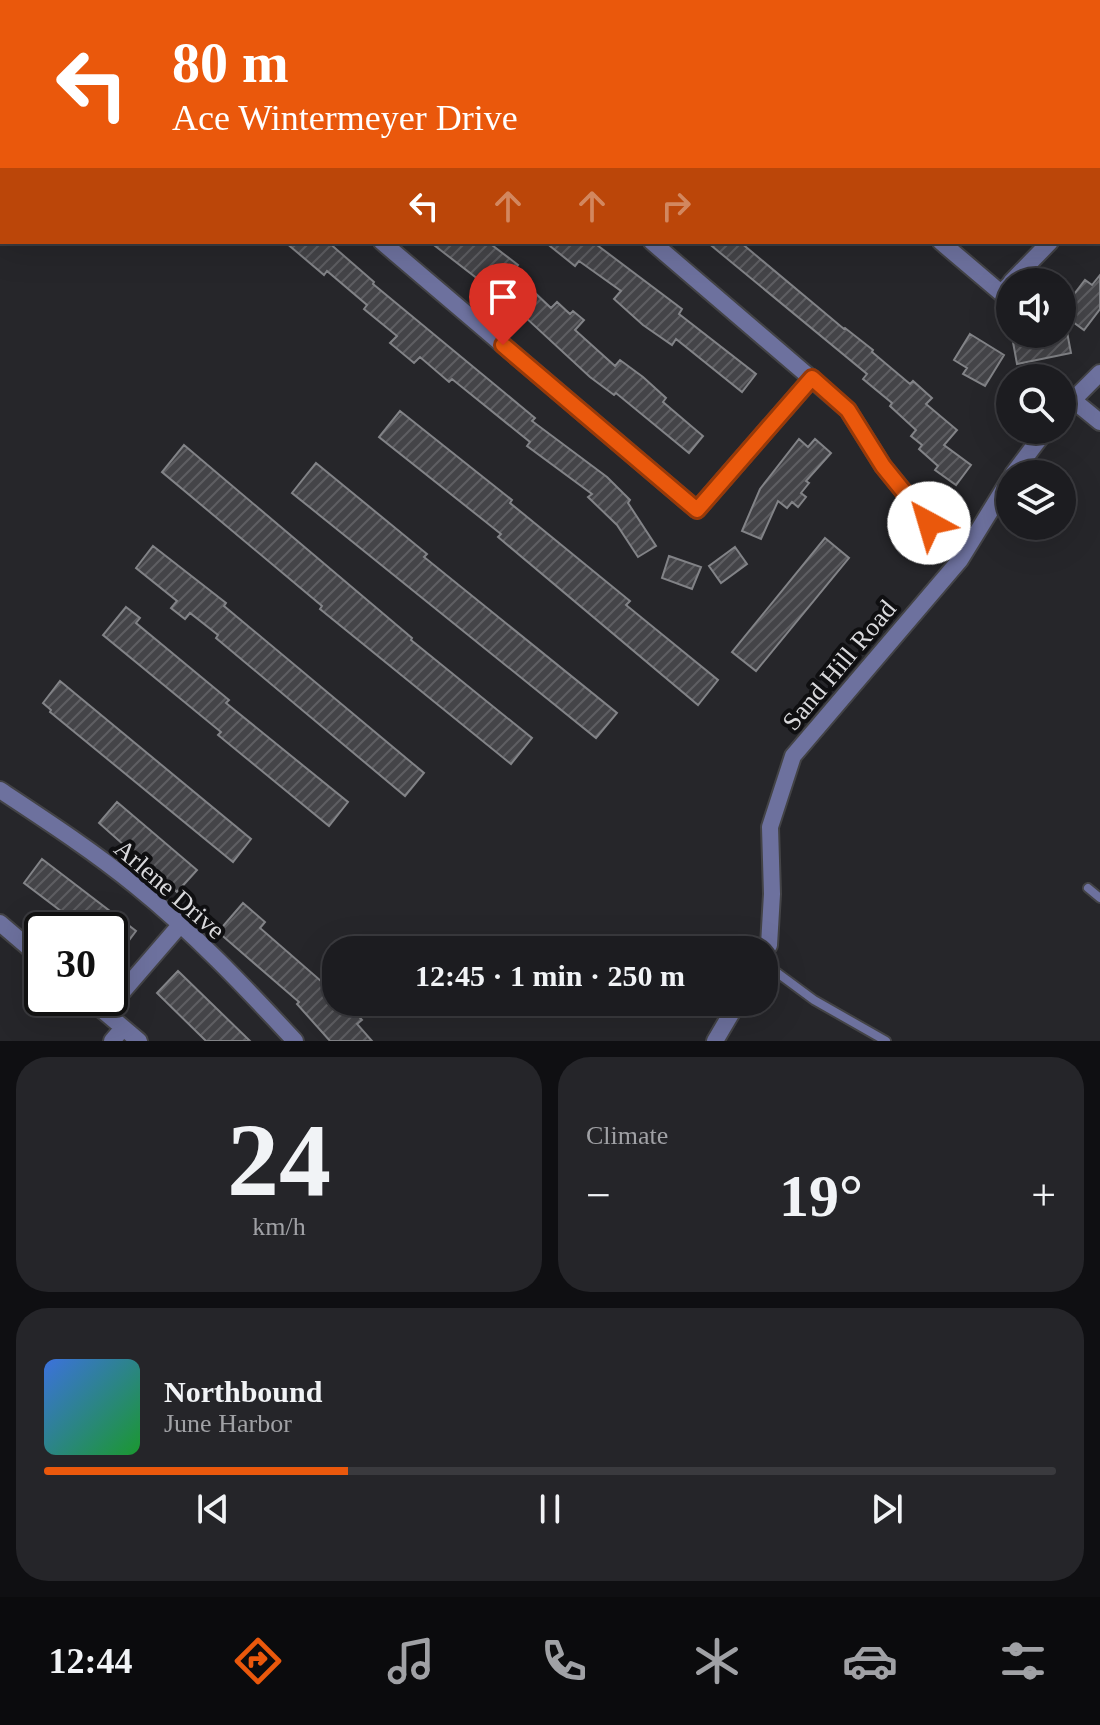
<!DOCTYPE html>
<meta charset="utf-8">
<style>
:root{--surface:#1c1c20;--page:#252529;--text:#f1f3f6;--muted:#a0a1a5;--line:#3a3a3e;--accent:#ea580c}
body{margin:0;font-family:"Times New Roman",serif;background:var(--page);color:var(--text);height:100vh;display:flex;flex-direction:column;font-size:30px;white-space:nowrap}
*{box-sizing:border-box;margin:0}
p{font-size:26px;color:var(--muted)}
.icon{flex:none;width:44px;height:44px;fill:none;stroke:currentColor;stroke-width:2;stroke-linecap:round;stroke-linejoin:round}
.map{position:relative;height:1041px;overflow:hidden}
.drawer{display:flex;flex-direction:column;gap:16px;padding:16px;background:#0f0f12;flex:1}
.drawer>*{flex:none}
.guide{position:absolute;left:0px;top:0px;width:1100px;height:244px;box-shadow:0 8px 32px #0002,0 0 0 2px var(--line);background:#ea580c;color:#fff;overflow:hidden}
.buttons{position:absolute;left:996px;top:268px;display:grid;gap:16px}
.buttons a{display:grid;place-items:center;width:80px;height:80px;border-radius:50%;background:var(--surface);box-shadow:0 8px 32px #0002,0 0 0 2px var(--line);font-size:40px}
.speed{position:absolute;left:24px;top:912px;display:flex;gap:16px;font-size:40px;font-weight:700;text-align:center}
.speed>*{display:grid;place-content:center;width:104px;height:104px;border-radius:50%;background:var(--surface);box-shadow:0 8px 32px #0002,0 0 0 2px var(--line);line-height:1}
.speed .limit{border:4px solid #111;border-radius:12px;background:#fff;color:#111}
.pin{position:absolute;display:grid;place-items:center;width:68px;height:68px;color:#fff;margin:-82px -34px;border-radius:50% 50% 50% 0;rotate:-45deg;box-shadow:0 0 8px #0007}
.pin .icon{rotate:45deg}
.me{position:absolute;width:88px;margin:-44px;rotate:321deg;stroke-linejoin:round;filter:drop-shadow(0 0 6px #0008)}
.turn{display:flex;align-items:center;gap:28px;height:168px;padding:0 40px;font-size:36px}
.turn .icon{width:104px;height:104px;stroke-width:2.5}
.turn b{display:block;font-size:56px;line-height:68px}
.lanes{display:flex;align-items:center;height:76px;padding:0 40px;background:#0003;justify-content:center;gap:40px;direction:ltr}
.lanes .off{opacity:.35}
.big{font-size:60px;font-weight:700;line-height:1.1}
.drawer .widget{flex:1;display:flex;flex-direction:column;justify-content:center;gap:12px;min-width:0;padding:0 28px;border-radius:32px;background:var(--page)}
.drawer .dial{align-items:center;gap:0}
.dial b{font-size:104px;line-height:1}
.song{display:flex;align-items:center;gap:24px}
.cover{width:96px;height:96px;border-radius:12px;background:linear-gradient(135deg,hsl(220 70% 55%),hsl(130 70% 35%))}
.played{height:8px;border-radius:4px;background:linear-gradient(90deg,var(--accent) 30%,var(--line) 30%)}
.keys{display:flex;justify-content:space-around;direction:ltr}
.heat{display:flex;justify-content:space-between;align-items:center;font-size:44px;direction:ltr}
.drawer .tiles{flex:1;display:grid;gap:16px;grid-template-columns:1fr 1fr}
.widget:last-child{grid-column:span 2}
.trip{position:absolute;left:322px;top:936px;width:456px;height:80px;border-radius:32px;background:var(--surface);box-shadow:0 8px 32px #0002,0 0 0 2px var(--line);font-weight:700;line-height:80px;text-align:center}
.tab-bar{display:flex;height:128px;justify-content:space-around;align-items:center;background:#0b0b0d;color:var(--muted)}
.tab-bar .icon{width:56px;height:56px}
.tab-bar .active{color:var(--accent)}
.tab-bar b{font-size:36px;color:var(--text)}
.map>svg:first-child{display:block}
</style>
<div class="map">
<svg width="1100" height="1041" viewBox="0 0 1100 1041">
<defs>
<pattern id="building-hatch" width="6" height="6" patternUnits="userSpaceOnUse" patternTransform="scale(2)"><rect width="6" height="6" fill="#444448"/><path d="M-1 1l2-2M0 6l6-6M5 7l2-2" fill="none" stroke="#5e5e62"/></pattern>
</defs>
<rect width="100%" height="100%" fill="#26262a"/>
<path fill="url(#building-hatch)" stroke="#828387" stroke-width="2" d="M285 242H328L374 282 373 284 535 418 532 421 607 477 630 500 628 503 656 546 638 557 617 525 588 497 592 494 527 446 530 442 452 379 449 382 420 357 414 363 390 343 397 336 364 309 367 305 327 271 324 275Z
M430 242H488L518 265 513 272 551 308 557 302 570 314 573 311 584 320 575 330 615 366 620 360 643 377 666 398 663 402 703 436 689 453 616 393 614 395 590 377 498 292 496 293Z
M545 242H593L682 309 679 314 756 374 742 392 676 339 672 345 643 325 614 299 621 291 579 261 575 266Z
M707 242H740L844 329 845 328 873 350 872 352 910 384 913 381 932 398 926 404 957 430 944 445 971 465 956 485 935 470 938 466 919 449 922 445 911 436 916 430 890 406 892 403 863 379 867 374Z
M1100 275V309L1084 330 1062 314V310L1085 280 1092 285Z
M1067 332 1071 353 1017 364 1013 342Z
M970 334 1004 355 985 386 963 374 967 368 954 360Z
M400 411 512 500 510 503 630 601 626 605 718 680 698 705 498 537 501 534 379 437Z
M799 439 808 447 815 439 831 453 806 481 809 483 801 493 806 497 798 507 792 502 787 508 778 501 761 539 742 531 760 489Z
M184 445 412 638 411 640 532 738 511 764 320 609 322 606 162 472Z
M316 463 427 554 424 557 617 713 596 738 292 493Z
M825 538 849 558 756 671 732 652Z
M153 546 226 603 224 606 424 773 405 796 216 638 218 635 190 613 185 619 171 608 177 601 136 568Z
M735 547 747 564 721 583 709 566Z
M669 556 701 567 692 589 662 578Z
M126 607 140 618 136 623 229 700 226 703 348 802 329 826 218 735 221 732 103 635Z
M60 681 251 839 233 862 50 712 51 710 43 703Z
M117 802 197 870 177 892 99 823Z
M42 859 136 931 118 955 110 949V930H86L24 883Z
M243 903 265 922 260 928 322 982 325 979 336 991V1002H346L362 1020 357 1024 372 1041H330L297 1004 299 1002 218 932Z
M178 971 250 1041H206L157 993Z"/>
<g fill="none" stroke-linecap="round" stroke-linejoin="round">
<defs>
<path id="lane" d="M1088 888 1100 898
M764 963 814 1000 886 1041"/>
<path id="street" d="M97 0 99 2
M368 0 370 2
M652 0 655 2
M920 0 922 2
M1098 149 1100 151
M1098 191 1100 189
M382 242 697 510 812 378
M652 242 848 410 883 466 960 560
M941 242 1001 293 1010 284
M1011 282 1050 242
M1073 400 1100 422
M1062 411 1100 373
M1013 474 1046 430
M0 790C47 821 93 851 136 886 193 932 245 987 295 1041
M0 923 42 959
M764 953 769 945 772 894 770 827 793 756 960 560 1010 479
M88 998 139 1041
M105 1012 180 925
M112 1041 123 1028
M715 1041 738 1002"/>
</defs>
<use href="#lane" stroke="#434346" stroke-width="12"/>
<use href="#street" stroke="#434346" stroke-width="20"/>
<use href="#lane" stroke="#6d719e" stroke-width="8"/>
<use href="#street" stroke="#6d719e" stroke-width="16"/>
</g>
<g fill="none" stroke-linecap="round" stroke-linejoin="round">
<defs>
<path id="route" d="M503 345 697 510 812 378 848 410 883 466 929 523"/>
</defs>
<use href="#route" stroke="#983908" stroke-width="20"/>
<use href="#route" stroke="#ea580c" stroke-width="14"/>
</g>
<g text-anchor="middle" stroke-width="8" stroke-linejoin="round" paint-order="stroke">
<g font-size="26" fill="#d9d9dc" stroke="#0f0f11">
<text transform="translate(839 665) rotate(-50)" y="9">Sand Hill Road</text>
<text transform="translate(170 889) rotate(41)" y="9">Arlene Drive</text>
</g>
</g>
</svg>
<div class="buttons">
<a><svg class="icon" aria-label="sound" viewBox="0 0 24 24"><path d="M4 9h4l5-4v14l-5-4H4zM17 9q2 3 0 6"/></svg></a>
<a><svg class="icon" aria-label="search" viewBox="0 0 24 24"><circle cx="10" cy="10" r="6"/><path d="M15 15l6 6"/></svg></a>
<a><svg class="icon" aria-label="layers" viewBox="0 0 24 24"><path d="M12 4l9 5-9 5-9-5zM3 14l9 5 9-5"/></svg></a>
</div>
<div class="speed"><div class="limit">30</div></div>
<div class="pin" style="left:503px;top:345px;background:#d93025"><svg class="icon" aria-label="arrive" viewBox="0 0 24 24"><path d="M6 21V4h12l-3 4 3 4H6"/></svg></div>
<svg class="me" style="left:929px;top:523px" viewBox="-20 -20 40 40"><circle r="19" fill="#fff"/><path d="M0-13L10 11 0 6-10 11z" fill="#ea580c"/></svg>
<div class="trip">12:45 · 1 min · 250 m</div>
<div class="guide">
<div class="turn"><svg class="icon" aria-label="left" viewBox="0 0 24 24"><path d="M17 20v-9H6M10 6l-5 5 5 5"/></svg><div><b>80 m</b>Ace Wintermeyer Drive</div></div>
<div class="lanes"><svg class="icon" aria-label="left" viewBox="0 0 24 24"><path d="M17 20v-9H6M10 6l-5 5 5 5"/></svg><svg class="icon off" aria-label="ahead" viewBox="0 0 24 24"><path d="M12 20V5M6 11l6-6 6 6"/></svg><svg class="icon off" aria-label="ahead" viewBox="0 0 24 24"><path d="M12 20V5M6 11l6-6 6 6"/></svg><svg class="icon off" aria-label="right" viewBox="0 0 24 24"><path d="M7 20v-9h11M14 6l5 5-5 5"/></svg></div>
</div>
</div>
<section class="drawer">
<div class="tiles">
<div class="widget dial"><b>24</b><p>km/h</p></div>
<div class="widget"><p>Climate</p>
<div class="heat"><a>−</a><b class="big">19°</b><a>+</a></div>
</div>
<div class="widget">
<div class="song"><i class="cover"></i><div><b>Northbound</b><p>June Harbor</p></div></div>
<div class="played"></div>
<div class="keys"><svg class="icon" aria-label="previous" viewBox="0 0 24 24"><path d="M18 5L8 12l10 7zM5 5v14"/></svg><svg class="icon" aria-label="pause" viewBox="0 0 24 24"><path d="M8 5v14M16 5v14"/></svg><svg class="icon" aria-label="next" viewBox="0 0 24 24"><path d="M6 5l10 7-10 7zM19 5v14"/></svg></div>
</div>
</div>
</section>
<nav class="tab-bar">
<b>12:44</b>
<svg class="icon active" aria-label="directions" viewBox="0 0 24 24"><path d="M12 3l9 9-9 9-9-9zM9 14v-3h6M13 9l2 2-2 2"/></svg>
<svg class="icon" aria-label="music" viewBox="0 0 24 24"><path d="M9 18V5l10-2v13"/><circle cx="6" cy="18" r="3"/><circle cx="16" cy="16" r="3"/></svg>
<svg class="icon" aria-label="phone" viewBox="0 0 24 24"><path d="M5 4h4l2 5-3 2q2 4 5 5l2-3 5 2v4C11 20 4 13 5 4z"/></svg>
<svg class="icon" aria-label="climate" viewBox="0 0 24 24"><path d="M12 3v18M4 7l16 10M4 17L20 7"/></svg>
<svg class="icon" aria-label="car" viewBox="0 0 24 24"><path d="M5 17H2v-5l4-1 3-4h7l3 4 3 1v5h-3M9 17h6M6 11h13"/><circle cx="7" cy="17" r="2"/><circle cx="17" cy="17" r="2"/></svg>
<svg class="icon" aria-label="filters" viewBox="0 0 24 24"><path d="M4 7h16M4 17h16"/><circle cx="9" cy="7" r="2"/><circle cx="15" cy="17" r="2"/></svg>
</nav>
